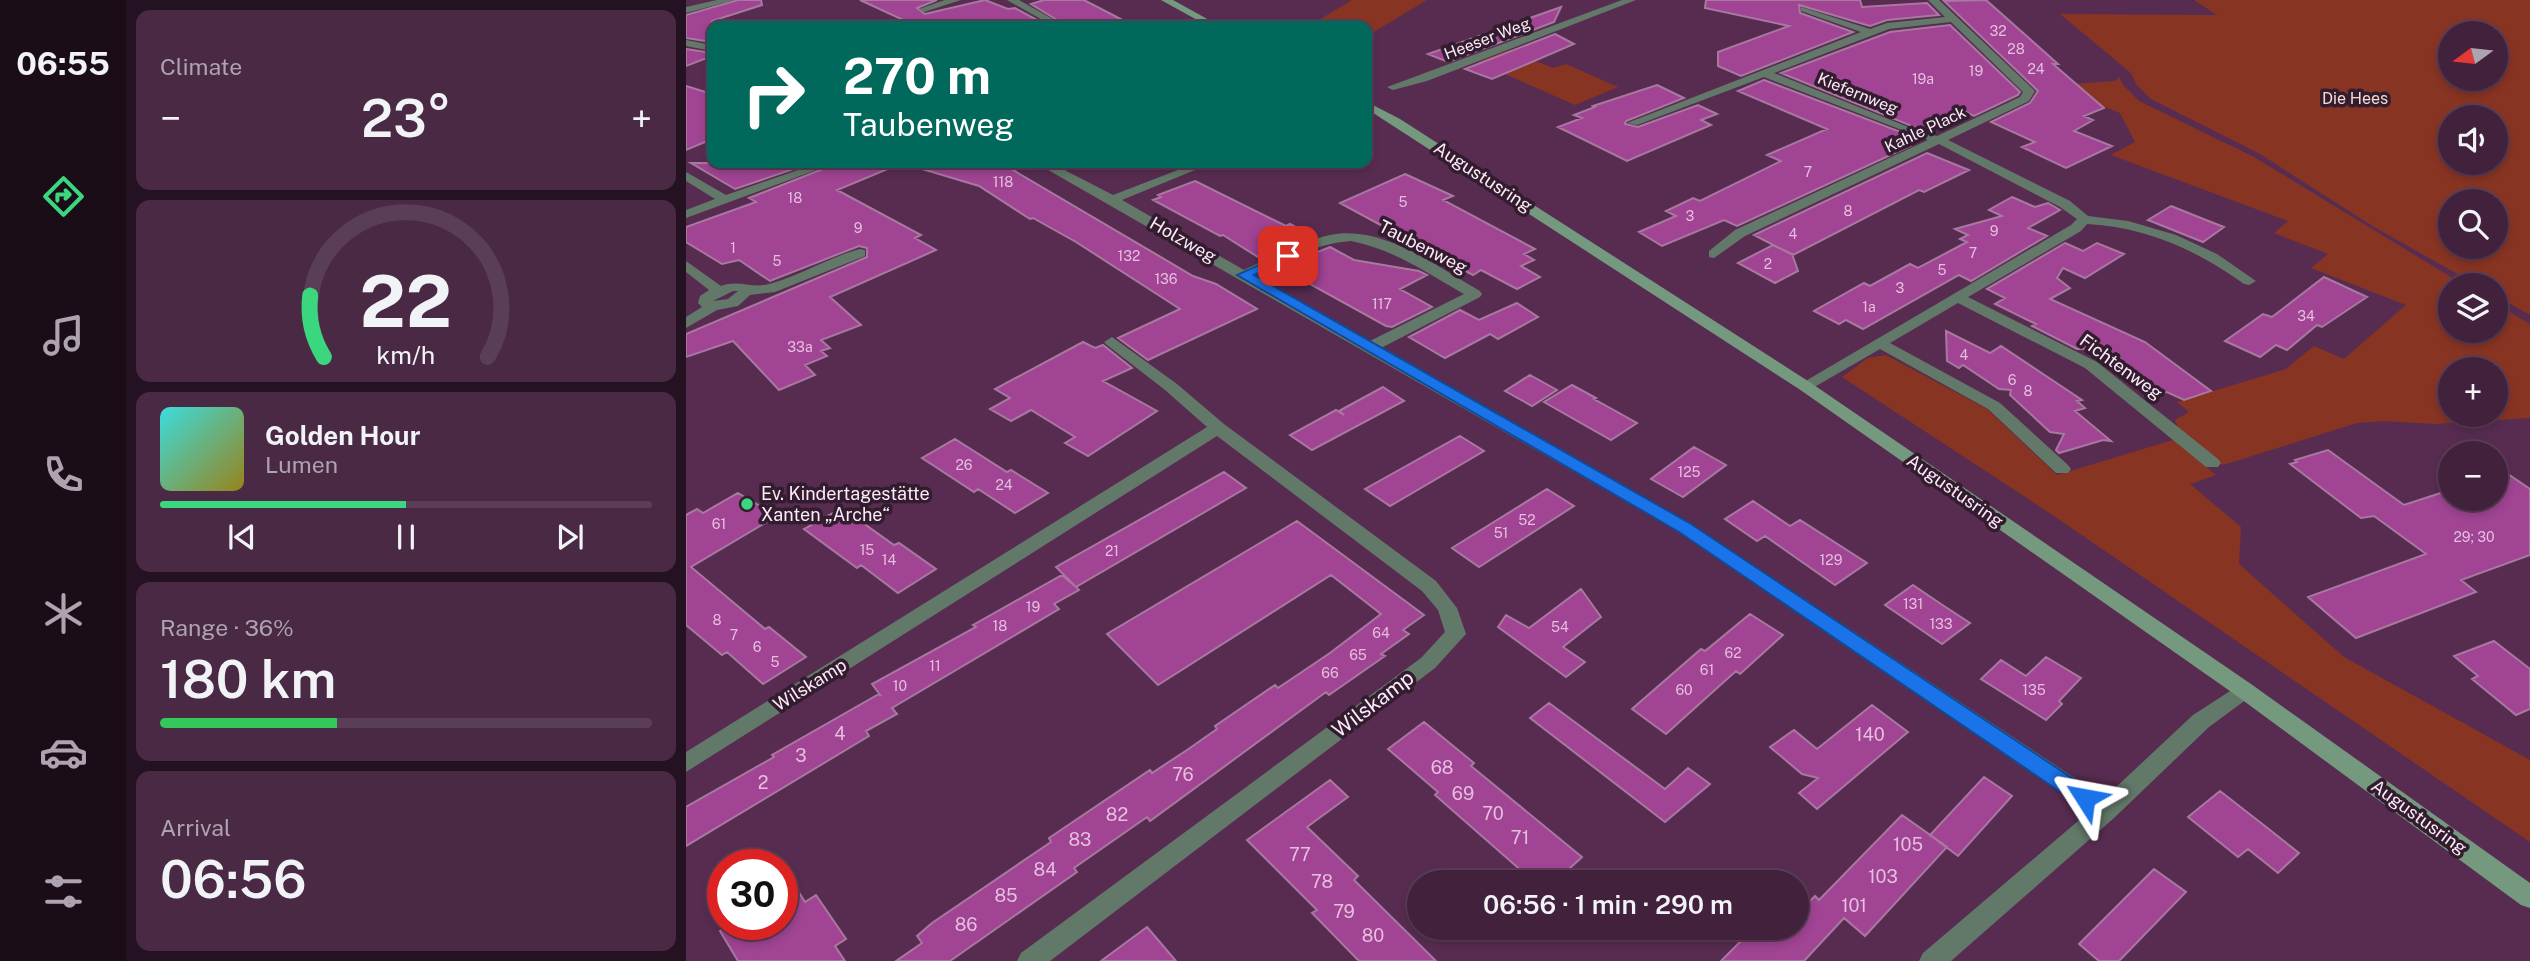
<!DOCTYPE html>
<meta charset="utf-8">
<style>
:root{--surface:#42213d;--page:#492944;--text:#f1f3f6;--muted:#aea3b0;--line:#5a3e57;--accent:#3ad77f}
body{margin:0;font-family:"Public Sans",sans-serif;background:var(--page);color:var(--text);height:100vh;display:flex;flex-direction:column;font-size:26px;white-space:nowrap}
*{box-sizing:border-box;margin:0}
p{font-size:23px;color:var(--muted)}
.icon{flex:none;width:38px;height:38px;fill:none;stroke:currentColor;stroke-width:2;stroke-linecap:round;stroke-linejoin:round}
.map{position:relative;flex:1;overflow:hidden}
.details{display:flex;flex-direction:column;gap:10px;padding:10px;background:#241222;width:560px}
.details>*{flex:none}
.hud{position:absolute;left:21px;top:21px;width:665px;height:147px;border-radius:14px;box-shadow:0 4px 10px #0003,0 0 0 2px var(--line);background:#00695c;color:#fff;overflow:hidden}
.needle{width:46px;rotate:255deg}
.fabs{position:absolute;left:1752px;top:21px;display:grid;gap:14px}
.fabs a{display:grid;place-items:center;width:70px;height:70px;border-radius:50%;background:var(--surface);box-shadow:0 4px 10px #0003,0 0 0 2px var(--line);font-size:35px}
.speed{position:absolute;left:21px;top:849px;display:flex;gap:14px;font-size:35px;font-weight:700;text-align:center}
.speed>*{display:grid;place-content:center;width:91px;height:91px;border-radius:50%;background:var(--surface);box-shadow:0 4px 10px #0003,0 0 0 2px var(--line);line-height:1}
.speed .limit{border:10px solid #d22;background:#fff;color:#111}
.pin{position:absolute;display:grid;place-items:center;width:60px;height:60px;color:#fff;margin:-30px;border-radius:14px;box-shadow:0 4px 10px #0006}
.me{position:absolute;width:77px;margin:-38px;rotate:304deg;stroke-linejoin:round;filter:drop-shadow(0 0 5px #0008)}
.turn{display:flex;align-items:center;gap:24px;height:147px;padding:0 21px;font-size:32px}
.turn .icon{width:91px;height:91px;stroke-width:2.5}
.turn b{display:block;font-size:49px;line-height:60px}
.big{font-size:52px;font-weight:600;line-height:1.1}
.details .widget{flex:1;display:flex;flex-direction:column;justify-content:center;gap:10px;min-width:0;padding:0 24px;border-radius:14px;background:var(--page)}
.details .dial{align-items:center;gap:0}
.dial svg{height:182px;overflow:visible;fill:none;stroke:var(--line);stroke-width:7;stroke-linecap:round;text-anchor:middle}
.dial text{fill:var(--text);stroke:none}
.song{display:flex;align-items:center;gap:21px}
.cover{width:84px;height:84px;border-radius:10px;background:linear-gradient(135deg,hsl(180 70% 55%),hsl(50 70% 35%))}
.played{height:7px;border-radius:4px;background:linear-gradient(90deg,var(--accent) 50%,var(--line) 50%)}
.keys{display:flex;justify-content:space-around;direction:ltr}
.heat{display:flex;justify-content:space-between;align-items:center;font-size:38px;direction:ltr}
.charge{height:10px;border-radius:5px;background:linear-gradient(90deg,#34c759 36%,var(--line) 0)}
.trip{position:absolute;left:721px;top:870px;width:402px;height:70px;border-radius:35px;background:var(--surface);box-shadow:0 4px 10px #0003,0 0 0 2px var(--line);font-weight:600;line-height:70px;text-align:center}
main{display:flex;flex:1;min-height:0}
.tab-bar{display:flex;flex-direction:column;width:126px;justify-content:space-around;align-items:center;background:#1a0d18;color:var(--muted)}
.tab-bar .icon{width:49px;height:49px}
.tab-bar .on{color:var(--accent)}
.tab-bar b{font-size:32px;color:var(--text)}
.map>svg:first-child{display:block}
</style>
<main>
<nav class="tab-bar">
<b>06:55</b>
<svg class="icon on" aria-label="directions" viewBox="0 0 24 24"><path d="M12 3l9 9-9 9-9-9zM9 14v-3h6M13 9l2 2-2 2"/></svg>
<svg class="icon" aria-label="music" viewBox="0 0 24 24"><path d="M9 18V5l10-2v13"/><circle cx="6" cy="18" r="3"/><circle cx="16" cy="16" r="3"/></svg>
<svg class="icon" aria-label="phone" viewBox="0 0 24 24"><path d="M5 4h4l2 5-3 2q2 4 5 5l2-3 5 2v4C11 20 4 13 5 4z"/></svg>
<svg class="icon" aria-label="climate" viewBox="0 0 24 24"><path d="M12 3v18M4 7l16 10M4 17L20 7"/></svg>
<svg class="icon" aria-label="car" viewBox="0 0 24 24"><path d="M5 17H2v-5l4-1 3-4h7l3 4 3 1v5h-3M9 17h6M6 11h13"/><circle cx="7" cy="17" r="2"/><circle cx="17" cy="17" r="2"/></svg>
<svg class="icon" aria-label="filters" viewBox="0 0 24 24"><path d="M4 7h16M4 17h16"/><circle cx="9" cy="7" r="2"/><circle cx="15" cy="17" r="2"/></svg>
</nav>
<section class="details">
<div class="widget"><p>Climate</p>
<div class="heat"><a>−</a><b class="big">23°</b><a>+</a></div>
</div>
<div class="widget dial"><svg viewBox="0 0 100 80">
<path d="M14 69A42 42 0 1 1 86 69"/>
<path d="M14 69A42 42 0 0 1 8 42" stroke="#3ad77f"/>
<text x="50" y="56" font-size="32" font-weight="700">22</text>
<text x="50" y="72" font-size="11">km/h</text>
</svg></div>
<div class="widget">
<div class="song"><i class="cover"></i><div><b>Golden Hour</b><p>Lumen</p></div></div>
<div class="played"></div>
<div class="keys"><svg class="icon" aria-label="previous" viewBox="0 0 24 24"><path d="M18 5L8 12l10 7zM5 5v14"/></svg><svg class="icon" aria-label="pause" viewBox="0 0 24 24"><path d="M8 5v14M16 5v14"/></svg><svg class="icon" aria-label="next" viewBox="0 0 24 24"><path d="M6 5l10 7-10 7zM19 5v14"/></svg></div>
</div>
<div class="widget"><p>Range · 36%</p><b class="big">180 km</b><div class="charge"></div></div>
<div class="widget"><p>Arrival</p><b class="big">06:56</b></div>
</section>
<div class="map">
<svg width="1844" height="961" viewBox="0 0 1844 961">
<rect width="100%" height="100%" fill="#582c51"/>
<path fill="#883423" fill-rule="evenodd" d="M666 0H741L681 36V26H623Z
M1508 0H1844V315L1810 296V285H1791L1688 227 1574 154 1465 99 1450 84 1445 73 1374 14 1531 15ZM1764 33H1810V79H1764ZM1810 117V163H1764V117ZM1810 201V247H1764V201Z
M823 50 867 68 880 64 932 87 889 105 792 62Z
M1433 77 1437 85 1453 101 1568 157 1778 285H1764V331H1810V304L1844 324V418L1748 424 1698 421 1671 423 1537 465 1494 432 1489 420 1503 412 1491 402 1600 369 1628 346 1658 359 1720 305 1625 268 1642 254 1588 233 1602 221 1425 155 1449 142 1434 113 1391 96 1359 98 1347 87 1429 81ZM1764 369H1810V415H1764Z
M1200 355 1301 409 1371 475 1487 440 1530 475 1504 484 1555 527 1553 564 1658 657 1844 760V842L1365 514 1156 377 1182 358Z"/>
<path fill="#a04493" stroke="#a978a0" stroke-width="2" d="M52 0H75L76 5 26 21V42L0 38V15Z
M174 0H251L231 8 239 14 299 0 322 9 329 8 362 26H225L224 23Z
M358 0H398L448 26H381L345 4Z
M1020 0H1174L1176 7 1241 3 1253 15 1201 20 1184 26 1113 5 1114 13 1167 32 1055 76 1032 66V52L1103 26 1019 8Z
M1300 0 1372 64H1367L1418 108 1398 116 1407 120 1388 131 1426 146 1380 168 1336 147 1349 142 1305 122 1344 103 1352 91 1258 1Z
M875 7 868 22 762 62 742 54Z
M1264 25 1334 92 1332 95 1288 116 1276 110 1233 129 1095 73 1204 32Z
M869 34 888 44 806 79 779 69Z
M0 49 26 53V56L0 66Z
M1078 80 1220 134 1209 139 1224 146 1051 226 1038 220 976 246 953 232 990 216 980 211 1007 198 1014 201 1095 161 1081 155 1141 129 1052 91Z
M971 85 998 98 940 121 939 124 952 127 1012 105 1031 114 1015 120 1025 125 941 161 872 127 896 118 888 115 909 107 907 106Z
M0 86 26 94V139L0 150Z
M1241 153 1283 170 1238 192 1233 190 1107 255 1068 235Z
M5 163H125L49 189Z
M152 163H216L151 190 235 235 229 238 250 250 144 297 175 325 135 340 144 348 135 351 141 356 119 365 129 375 93 390 47 341 0 357V334L181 257V248L173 246 84 281 53 260 36 264 0 242V227L70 202 63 198Z
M234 163H315L507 276 530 284 571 309 462 360 432 338 494 309 390 242 347 218 344 219 293 186 233 168Z
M719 174 767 196 757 200 849 249 838 254 848 260 835 266 854 277 831 289 795 270 787 275 654 203Z
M509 181 600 226 604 224 627 237 575 259 537 235 534 236 467 200 475 197 472 195Z
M1326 197 1349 207 1362 203 1374 210 1342 228 1361 236 1285 281 1273 275 1177 329 1160 320 1153 324 1128 311 1178 283 1184 286 1224 264 1232 268 1281 242 1274 239 1282 235 1269 229 1316 216 1303 210Z
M1485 206 1520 220 1538 227 1517 242 1462 220Z
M1379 243 1397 251 1411 243 1438 254 1399 278 1377 268 1371 278 1384 288 1364 299 1459 342 1525 391 1498 400 1481 392 1468 396 1412 353 1404 349H1391L1346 326 1350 324 1309 304 1319 298 1301 289Z
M1087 245 1106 254 1112 271 1089 283 1052 263Z
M644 247 668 260 733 271 741 275 714 289 746 307 706 327 700 326 593 267Z
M1638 277 1681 297 1636 327 1631 325 1601 350 1590 345 1574 357 1539 341 1577 314 1586 317Z
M831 303 852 317 812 339 804 334 759 358 723 337 774 310 793 320Z
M1260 331 1304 353 1315 346 1396 400 1391 401 1399 408 1389 411 1425 441 1417 440 1373 453 1370 450 1378 434 1364 432 1324 395 1325 390 1313 389 1277 365 1273 368 1261 361Z
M397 342 409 348 417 345 446 368 417 381 471 411 402 456 379 443 389 437 345 410 325 421 304 409 324 398 309 389Z
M844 375 871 390 846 406 819 391Z
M886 385 910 398 908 399 951 423 925 440 858 402Z
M697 387 718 401 626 450 604 435 650 410 658 415 653 411Z
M774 436 798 451 704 506 679 489Z
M269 439 321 472 325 470 362 493 329 513 292 489 288 492 236 458Z
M1008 447 1040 465 997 497 965 479Z
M1642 450 1718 505 1764 490V499H1810V466L1844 489V555L1775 580 1790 592 1670 638 1622 597 1740 554 1688 516 1675 518 1604 464 1611 462 1609 460Z
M538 472 560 488 390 587 393 590 368 604 373 609 206 708 211 714 180 731 183 736 0 846V807L88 757 86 755 193 694 195 696 186 684 290 627 287 625 376 575 390 587 370 567Z
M861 489 888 506 793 567 766 548Z
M52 493 91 516 5 567 79 629 83 627 120 657 77 684 41 652 36 655 0 625V515L11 509 17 513Z
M1067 501 1104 526 1114 520 1181 563 1149 585 1079 536 1071 541 1039 519Z
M156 508 208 545 213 543 250 569 212 593 175 565 171 568 118 529Z
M611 521 738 615 717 630 723 634 695 654 699 656 643 695 640 692 464 821 461 817 388 868 391 872 264 961H210L236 943 231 936 246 923 365 842 363 838 464 770 466 773 501 750 531 729 529 726 589 685 592 688 644 653 695 614 645 575 472 685 421 634Z
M1227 585 1255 604 1284 623 1256 644 1199 605Z
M895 589 915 617 877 647 899 662 880 677 812 627 820 615 843 628Z
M1064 614 1097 635 1054 674 1050 671 980 734 946 709 1015 649 1019 651Z
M1808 641 1844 669V709L1830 715 1786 679 1792 676 1768 656Z
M1360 657 1395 678 1373 701 1376 704 1360 720 1295 679 1315 660 1340 676Z
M863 703 979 789 1002 768 1024 784 979 822 844 718Z
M1186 705 1222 732 1131 809 1113 793 1132 778 1116 774 1084 747 1108 730 1131 749Z
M738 722 788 763 785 766 896 857 869 882H849L830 866 749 795 752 792 702 749Z
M1298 777 1326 796 1272 856 1244 835Z
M644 780 662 797 621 827 672 876 668 880 750 961H673L626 913 631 910 561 840Z
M1534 791 1584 830 1613 853 1592 873 1562 849 1552 857 1502 817Z
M1216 815 1261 847 1179 936 1158 918 1118 961H1035L1068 928H1111V914L1129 896 1133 900Z
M96 865 119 902 130 895 160 939 149 946 159 961H52L34 931 46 924H96Z
M1468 869 1500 892 1433 961H1413L1393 944Z
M461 927 490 961H415Z"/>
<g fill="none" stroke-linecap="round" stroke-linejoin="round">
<path fill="#627969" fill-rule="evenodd" d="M31 0H49L0 13V7Z
M259 0H275L238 12 233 9Z
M321 0H333L379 26H367Z
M936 0H950L741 81 707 90 701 87Z
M1242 0H1253L1349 91 1343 101 1262 140 1384 201 1402 216 1442 221 1490 235 1531 254 1570 281 1563 285 1558 284C1511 250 1460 227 1401 224L1395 231 1282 297 1411 362 1532 459 1535 463 1532 467H1520L1399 368 1272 303 1204 343 1314 403 1382 465 1385 469 1382 473H1370L1302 409 1194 349 1125 389 1119 391 1111 386 1385 225 1391 219 1374 207 1253 144 1059 236 1028 258 1023 257V251L1049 230 1242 140 1078 77 951 125 941 123 1175 32 1115 11V7L1184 29 1201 23 1259 17ZM1265 22 1337 92 1334 97 1251 136 1232 131 1088 73 1203 29Z
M0 40 26 45V51L0 46Z
M132 163H149L0 218V210L29 199 0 181V172L40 195Z
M350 163H365L427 195 510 163H526L436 200 558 270C586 257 614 241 644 235 697 224 751 267 794 291L796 294 794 297 695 348 1005 524 1428 804 1431 811 1428 818 1420 821 1412 818 993 532ZM665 241C707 249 741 273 778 294L684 341 568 276C600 261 630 243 665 241Z
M174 249 179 250V256L89 292 64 295 52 306 31 310 0 328V317L16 307 12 303 14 296 23 290 0 272V261L35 286C53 279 66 289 83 284 114 276 143 257 174 249ZM47 291H52L42 299 27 301Z
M426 337 491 384 538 424 750 581 771 608 780 634 749 668 364 961H331L335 953 735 658 759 632 752 610 736 591 531 436 0 772V752L521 427 479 390 421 345 418 342Z"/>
<path fill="#627969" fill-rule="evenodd" d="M1558 682 1565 684 1568 690 1565 696 1523 727 1428 818 1265 961H1233L1237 953 1412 804 1507 715Z"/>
<path fill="#75997f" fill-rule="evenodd" d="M475 0H487L534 26H522Z
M681 102 714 119 1125 383 1565 684 1844 883V908L1835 905 1551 696 1113 389 681 109Z"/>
</g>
<path fill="#1a73e8" stroke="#114b97" stroke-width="2" d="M602 252 606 254V259L568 275 1005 524 1407 792 1410 798 1407 804 1399 806 1392 804 993 532 551 275Z"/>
<circle fill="#3ad77f" stroke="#311d2e" stroke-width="2.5" cx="61" cy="504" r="7"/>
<g text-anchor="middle" stroke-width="7" stroke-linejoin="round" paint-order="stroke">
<g font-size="14" fill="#e6bfe0">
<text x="1312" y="36">32</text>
<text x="1330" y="54">28</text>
<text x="1350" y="74">24</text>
<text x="1290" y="76">19</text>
<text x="1237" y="84">19a</text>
<text x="1122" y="177">7</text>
<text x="317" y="187">118</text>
<text x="109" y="203">18</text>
<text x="717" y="207">5</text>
<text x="1162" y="216">8</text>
<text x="1004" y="221">3</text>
<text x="172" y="233">9</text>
<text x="1308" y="236">9</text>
<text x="1107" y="239">4</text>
<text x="47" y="253">1</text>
<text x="1287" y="258">7</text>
<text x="443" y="261">132</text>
<text x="91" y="266">5</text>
<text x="1082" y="269">2</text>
<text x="1256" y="275">5</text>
<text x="480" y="284">136</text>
<text x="1214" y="293">3</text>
<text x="696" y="309">117</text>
<text x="1183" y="312">1a</text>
<text x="1620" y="321">34</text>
<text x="114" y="352">33a</text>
<text x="1278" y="360">4</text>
<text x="1326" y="385">6</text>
<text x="1342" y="396">8</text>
<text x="278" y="470">26</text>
<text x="1003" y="477">125</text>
<text x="318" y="490">24</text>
<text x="841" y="525">52</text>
<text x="33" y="529">61</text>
<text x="815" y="538">51</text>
<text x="1788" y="542">29; 30</text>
<text x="181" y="555">15</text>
<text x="426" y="556">21</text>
<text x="203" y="565">14</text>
<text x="1145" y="565">129</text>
<text x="1227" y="609">131</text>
<text x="347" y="612">19</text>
<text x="31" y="625">8</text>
<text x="1255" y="629">133</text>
<text x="314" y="631">18</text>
<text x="874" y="632">54</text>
<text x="695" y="638">64</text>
<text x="48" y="640">7</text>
<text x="71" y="652">6</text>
<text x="1047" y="658">62</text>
<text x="672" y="660">65</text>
<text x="89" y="667">5</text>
<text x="249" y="671">11</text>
<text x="1021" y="675">61</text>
<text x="644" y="678">66</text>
<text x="214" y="691">10</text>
<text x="998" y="695">60</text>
<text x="1348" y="695">135</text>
</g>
<g font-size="16" fill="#fee8f9" stroke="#311d2e">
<text transform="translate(801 38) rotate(-21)" y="6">Heeser Weg</text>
<text transform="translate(1172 93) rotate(22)" y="6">Kiefernweg</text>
<text transform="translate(1239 129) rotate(-25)" y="6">Kahle Plack</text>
</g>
<g font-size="16" fill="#f9d9d1" stroke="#311d2e">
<text x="1669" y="104">Die Hees</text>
</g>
<g font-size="18" fill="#fee8f9" stroke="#311d2e">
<text transform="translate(797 177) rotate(33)" y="6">Augustusring</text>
<text transform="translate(497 240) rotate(30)" y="6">Holzweg</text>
<text transform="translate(737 247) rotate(27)" y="6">Taubenweg</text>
<text transform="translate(1435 367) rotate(36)" y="6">Fichtenweg</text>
<text transform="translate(1269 491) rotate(35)" y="6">Augustusring</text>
<text transform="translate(124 685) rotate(-32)" y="6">Wilskamp</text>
<text transform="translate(1733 817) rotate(36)" y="6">Augustusring</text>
</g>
<g font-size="18" fill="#fee8f9" stroke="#311d2e" text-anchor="start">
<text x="75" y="500">Ev. Kindertagestätte<tspan x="75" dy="21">Xanten „Arche“</tspan></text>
</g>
<g font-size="18" fill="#e6bfe0">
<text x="154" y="740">4</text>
<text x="1184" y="741">140</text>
<text x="115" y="762">3</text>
<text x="756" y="774">68</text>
<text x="497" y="781">76</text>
<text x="77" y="789">2</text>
<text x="777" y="800">69</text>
<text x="807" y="820">70</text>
<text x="431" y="821">82</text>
<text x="834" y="844">71</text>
<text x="394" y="846">83</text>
<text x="1222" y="851">105</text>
<text x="614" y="861">77</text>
<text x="359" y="876">84</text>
<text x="1197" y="883">103</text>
<text x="636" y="888">78</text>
<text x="320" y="902">85</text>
<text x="1168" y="912">101</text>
<text x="658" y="918">79</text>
<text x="280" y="931">86</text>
<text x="687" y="942">80</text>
</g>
<g font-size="21" fill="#fee8f9" stroke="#311d2e">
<text transform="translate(687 704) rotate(-37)" y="7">Wilskamp</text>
</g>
</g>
</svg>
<div class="fabs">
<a><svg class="needle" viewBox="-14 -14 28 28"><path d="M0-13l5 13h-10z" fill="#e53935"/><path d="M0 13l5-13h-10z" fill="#aea3b0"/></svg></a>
<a><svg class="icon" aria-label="sound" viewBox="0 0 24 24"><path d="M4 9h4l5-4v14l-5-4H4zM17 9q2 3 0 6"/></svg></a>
<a><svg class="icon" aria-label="search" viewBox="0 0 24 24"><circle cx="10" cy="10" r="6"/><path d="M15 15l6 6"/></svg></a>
<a><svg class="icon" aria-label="layers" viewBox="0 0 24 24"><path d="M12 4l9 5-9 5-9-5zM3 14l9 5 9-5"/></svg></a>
<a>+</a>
<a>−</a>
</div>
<div class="speed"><div class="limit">30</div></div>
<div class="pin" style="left:602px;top:256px;background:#d93025"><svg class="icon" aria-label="arrive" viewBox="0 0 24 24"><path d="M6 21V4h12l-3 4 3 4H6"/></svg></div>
<svg class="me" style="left:1399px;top:798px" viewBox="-20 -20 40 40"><path d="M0-17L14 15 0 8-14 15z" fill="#1a73e8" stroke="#fff" stroke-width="4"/></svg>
<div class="trip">06:56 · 1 min · 290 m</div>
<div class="hud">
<div class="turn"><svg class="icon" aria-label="right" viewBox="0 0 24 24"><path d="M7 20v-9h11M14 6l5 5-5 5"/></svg><div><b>270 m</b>Taubenweg</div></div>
</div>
</div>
</main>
